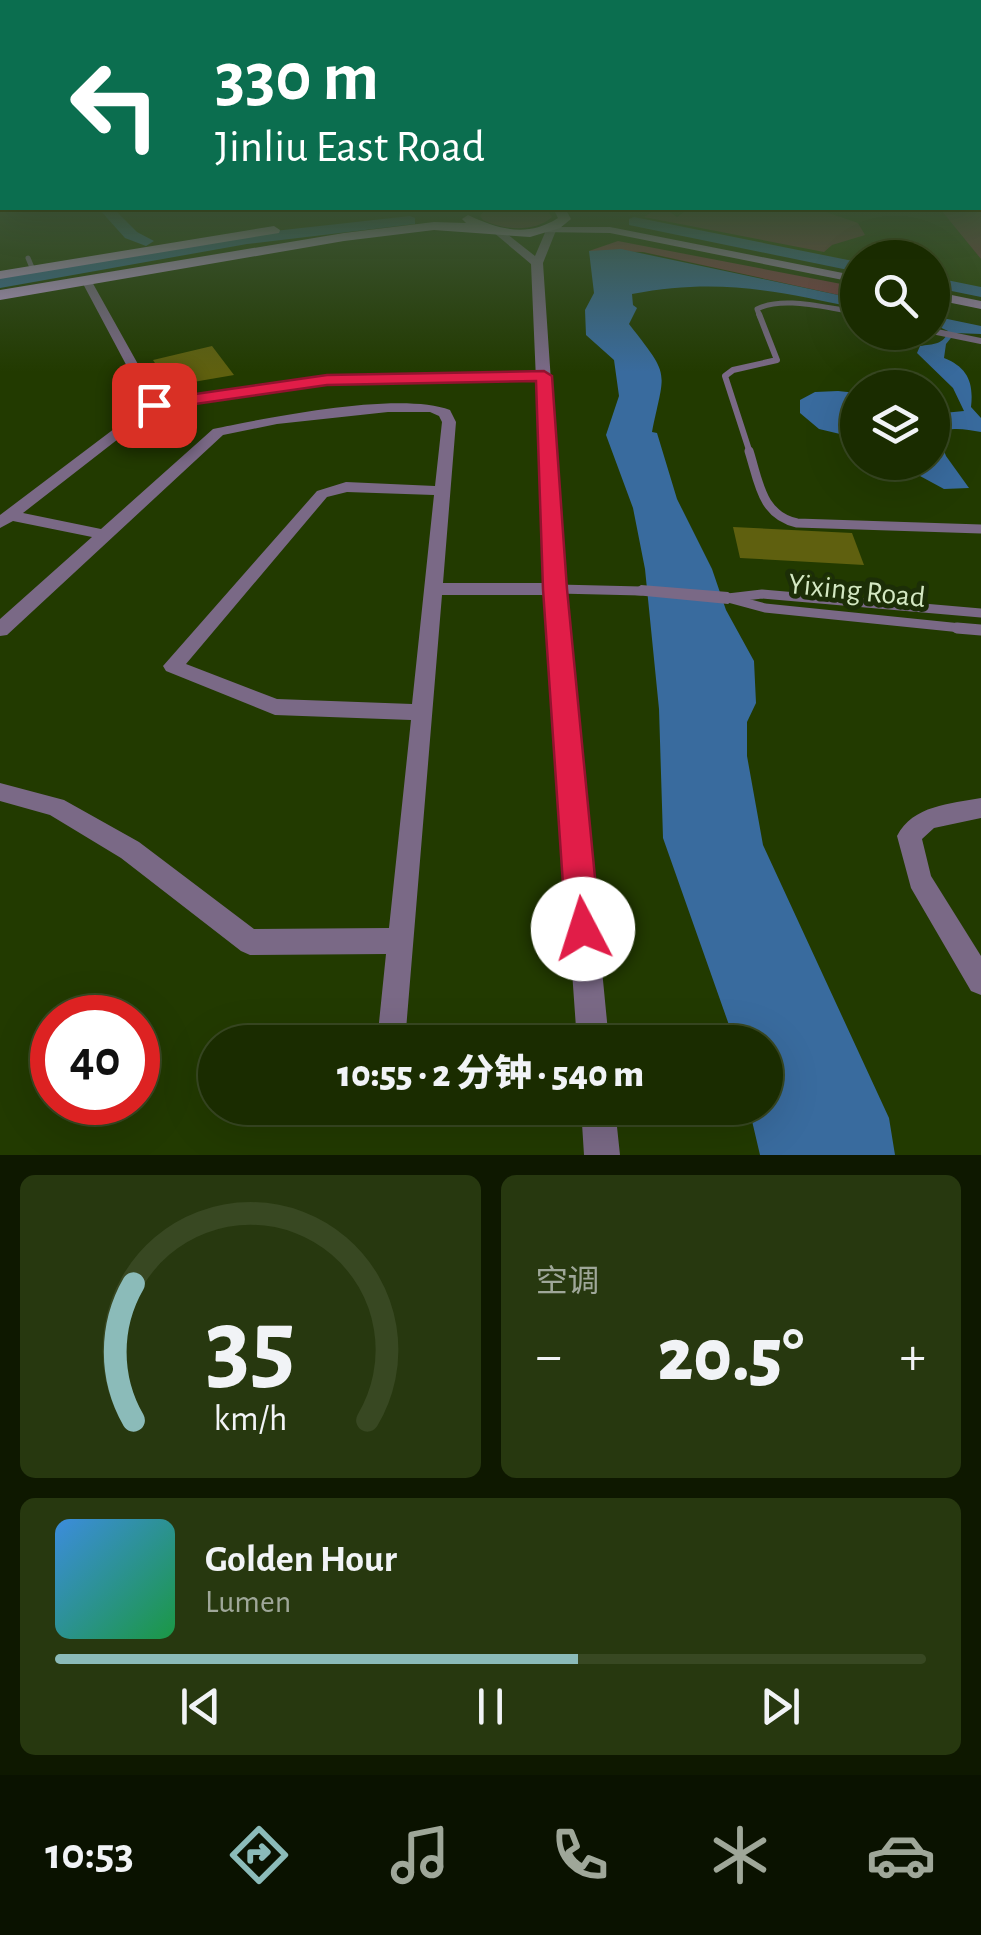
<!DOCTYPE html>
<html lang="zh">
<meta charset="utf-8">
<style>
:root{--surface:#1a2c00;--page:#27380f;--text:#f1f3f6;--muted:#9fa799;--line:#384822;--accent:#8bbbb9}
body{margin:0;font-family:"Alegreya Sans","Noto Sans SC",sans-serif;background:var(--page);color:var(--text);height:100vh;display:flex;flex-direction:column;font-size:38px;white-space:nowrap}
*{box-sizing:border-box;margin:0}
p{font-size:32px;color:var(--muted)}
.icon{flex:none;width:55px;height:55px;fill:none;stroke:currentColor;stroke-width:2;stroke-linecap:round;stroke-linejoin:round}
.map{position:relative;height:1155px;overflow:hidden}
.panel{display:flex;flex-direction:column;gap:20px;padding:20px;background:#0e1800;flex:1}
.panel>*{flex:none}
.guide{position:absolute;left:0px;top:0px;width:982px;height:210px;box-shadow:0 10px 40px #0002,0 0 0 2px var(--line);background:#0b6e4f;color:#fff;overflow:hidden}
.controls{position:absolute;left:840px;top:240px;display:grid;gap:20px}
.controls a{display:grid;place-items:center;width:110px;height:110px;border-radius:50%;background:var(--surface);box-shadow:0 10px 40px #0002,0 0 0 2px var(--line);font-size:50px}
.speed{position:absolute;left:30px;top:995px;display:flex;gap:20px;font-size:50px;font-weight:700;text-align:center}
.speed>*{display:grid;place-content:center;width:130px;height:130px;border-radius:50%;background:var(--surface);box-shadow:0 10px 40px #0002,0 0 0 2px var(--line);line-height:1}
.speed .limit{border:15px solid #d22;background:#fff;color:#111}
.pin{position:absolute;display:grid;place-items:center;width:85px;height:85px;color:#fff;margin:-42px;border-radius:20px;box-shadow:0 5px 15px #0006}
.me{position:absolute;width:110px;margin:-55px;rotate:355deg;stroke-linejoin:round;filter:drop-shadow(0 0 8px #0008)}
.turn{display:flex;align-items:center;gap:35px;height:210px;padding:0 50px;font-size:45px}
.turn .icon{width:130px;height:130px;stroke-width:2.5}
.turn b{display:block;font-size:70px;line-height:85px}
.big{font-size:75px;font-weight:800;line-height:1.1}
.panel .card{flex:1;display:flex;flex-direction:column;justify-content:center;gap:15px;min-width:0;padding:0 35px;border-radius:15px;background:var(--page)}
.panel .dial{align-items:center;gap:0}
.dial svg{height:260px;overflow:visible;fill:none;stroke:var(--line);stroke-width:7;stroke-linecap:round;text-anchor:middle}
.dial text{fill:var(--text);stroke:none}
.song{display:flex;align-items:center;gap:30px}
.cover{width:120px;height:120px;border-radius:15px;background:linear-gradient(135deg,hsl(210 70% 55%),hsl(140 70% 35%))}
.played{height:10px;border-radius:5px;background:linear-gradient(90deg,var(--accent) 60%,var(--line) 60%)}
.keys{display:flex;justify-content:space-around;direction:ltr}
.heat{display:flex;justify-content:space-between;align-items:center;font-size:55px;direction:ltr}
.panel .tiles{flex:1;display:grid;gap:20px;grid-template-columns:1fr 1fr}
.card:last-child{grid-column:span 2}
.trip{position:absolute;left:198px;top:1025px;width:585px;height:100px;border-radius:50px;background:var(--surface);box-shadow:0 10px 40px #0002,0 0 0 2px var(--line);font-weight:800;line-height:100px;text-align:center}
.menu{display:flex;height:160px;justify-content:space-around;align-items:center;background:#0a1200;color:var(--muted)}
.menu .icon{width:70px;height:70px}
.menu .on{color:var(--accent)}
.menu b{font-size:45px;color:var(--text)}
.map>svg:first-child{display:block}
</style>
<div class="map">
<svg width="981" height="1155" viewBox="0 0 981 1155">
<rect width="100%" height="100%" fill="#223a00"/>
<path fill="#284401" d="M623 210H941L981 259V288L933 279 932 258H858L857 264 634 219Z"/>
<path fill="#7b3945" d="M485 210H547L552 217C534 233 503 230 483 220L480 216Z
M655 210H667L677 217 687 210H820L858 223 865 235 832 245 824 252 644 217Z
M941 210H981V259Z"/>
<path fill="#843d4a" d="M618 241 857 287V299L643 252 589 251Z"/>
<path fill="#396b9e" d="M621 249 857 299V308C773 290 717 278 632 294L633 305 637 308 629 324C671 378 665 368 652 432L657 433 677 499 712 569 726 610 754 661 756 703 747 722V756L763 845 889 1118 895 1155H760L749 1108H765V1042H735L663 838 659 709 645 569 633 508 606 435 619 396 614 360 586 335 585 310 594 293 589 251Z
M933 316 981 326V334L955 333 946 344 944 358C967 367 974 382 971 407L981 418V432C966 430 950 425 938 435L946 456 969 488 944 489 920 476 888 470 880 463 932 462 933 414 964 411 953 388 917 353 920 346C933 344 944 345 948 331L933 324Z
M838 391 857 393V438L819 429 800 413V400L815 392Z"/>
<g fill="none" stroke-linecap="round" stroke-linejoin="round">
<path fill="#396b9e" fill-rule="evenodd" d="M100 210H115L137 232 154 241 146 246 125 238Z
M410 216 415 218V224L247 244 0 288V278L247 234Z
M634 217 858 262V272L629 225V219Z
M932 277 981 287V297L932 287Z"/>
</g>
<path fill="#5f600f" d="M212 346 234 375 170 386 153 360Z
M733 527 852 533 864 565 740 558Z"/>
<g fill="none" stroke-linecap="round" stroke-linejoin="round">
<path stroke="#7a6986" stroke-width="5" d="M28 258 33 270
M760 317 757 309C784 295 828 309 858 312"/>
<path stroke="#7a6986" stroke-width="6" d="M932 331 981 341
M750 453 725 376 733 370 777 360 759 314"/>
<path stroke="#7a6986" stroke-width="9" d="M749 451C759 482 761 515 797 523L981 529
M558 589 641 591
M981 613 762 594 728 598 765 608 981 630"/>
<path stroke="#7a6986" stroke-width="11" d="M957 628 981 630"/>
<path fill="#7a6986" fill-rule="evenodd" d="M82 278 91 280 158 400 327 376 544 372 550 376 544 380 327 384 158 408 23 513 101 529 213 429 218 428C272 417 400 391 450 410L456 422 443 583H555L564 589 555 595H442L405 1042H377L386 954 250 955 241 951 121 858 50 815 0 801V783L64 800 139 842 254 929 389 928 411 720 275 715 166 671 163 666 317 491 346 482 435 486 442 422 439 416 430 412H388L277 424 223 435 7 635 0 636V619L92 537 13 521 0 528V515L147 404 81 280ZM347 492 434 495 412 704 277 699 186 664 327 497Z
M641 585 728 592 737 598 728 604 635 595 632 591Z
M981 798V818L934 828 922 839 931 876 981 956V995L971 991 911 888 897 836C913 805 950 804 981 798Z"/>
<path fill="#7a6986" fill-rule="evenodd" d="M552 225 557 228 543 263 565 589 609 1042H577L545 589 531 264 493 232 502 230 535 256 547 228Z
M581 1108H615L620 1155H584Z"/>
<path fill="#a287b5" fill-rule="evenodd" d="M542 227H610L858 276V283L610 233 538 232 537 230Z
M932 291 981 301V309L932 299Z"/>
<path fill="#c19eda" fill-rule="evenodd" d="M554 210H566L571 219 560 228 530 237 434 230 344 241 0 300V290L344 233 434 222 466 223 462 219 468 215C498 229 527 238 558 218Z
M274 226 280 230 279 233 0 279V271Z"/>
</g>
<linearGradient id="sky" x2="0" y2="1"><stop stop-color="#132000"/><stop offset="0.56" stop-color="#3e5537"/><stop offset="1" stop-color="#3e5537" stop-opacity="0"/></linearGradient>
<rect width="981" height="372" fill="url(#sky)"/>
<path fill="#e11d48" stroke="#92132f" stroke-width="2.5" d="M544 371 552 376 567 589 600 929 595 940 583 945 571 940 566 929 543 589 536 381 327 385 154 410 146 405 154 400 327 375Z"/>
<g text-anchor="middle" stroke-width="10" stroke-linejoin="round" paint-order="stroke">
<g font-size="30" fill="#d4e8c3" stroke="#1c2e07">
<text transform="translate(857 590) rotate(6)" y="10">Yixing Road</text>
</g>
</g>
</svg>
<div class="controls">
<a><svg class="icon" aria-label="search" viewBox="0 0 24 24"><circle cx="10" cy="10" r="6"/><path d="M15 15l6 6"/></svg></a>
<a><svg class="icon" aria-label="layers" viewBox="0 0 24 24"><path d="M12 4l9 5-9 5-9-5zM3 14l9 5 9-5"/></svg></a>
</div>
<div class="speed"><div class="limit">40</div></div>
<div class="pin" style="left:154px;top:405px;background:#d93025"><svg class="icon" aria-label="arrive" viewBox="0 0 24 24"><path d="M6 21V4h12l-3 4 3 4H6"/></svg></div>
<svg class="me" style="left:583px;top:929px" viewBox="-20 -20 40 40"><circle r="19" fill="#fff"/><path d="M0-13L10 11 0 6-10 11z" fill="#e11d48"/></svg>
<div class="trip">10:55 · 2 分钟 · 540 m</div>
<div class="guide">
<div class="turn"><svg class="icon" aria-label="left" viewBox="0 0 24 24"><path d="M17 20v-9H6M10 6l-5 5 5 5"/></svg><div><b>330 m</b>Jinliu East Road</div></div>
</div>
</div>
<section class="panel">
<div class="tiles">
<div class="card dial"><svg viewBox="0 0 100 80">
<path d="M14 69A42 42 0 1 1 86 69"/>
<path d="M14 69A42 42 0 0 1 14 27" stroke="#8bbbb9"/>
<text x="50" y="56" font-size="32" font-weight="700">35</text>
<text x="50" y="72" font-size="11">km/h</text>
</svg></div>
<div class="card"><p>空调</p>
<div class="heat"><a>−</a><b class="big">20.5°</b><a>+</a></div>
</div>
<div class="card">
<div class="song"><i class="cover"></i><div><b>Golden Hour</b><p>Lumen</p></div></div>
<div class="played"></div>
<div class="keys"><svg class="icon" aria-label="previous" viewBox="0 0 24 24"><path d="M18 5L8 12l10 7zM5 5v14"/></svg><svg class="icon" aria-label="pause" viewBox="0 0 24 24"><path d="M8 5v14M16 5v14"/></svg><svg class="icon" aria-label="next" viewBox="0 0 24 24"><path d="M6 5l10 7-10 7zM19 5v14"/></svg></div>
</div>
</div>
</section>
<nav class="menu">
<b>10:53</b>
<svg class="icon on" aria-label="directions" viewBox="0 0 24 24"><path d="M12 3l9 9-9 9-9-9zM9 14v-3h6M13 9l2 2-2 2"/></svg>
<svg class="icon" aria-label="music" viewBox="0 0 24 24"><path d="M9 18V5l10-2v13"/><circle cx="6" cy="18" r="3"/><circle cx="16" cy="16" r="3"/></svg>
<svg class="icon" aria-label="phone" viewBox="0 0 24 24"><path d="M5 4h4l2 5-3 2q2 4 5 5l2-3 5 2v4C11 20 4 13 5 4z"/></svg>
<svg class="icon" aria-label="climate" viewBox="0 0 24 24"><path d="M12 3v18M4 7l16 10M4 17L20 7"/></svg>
<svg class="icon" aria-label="car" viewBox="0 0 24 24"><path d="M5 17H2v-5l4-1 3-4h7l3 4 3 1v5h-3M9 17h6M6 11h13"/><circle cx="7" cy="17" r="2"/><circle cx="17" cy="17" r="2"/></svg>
</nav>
